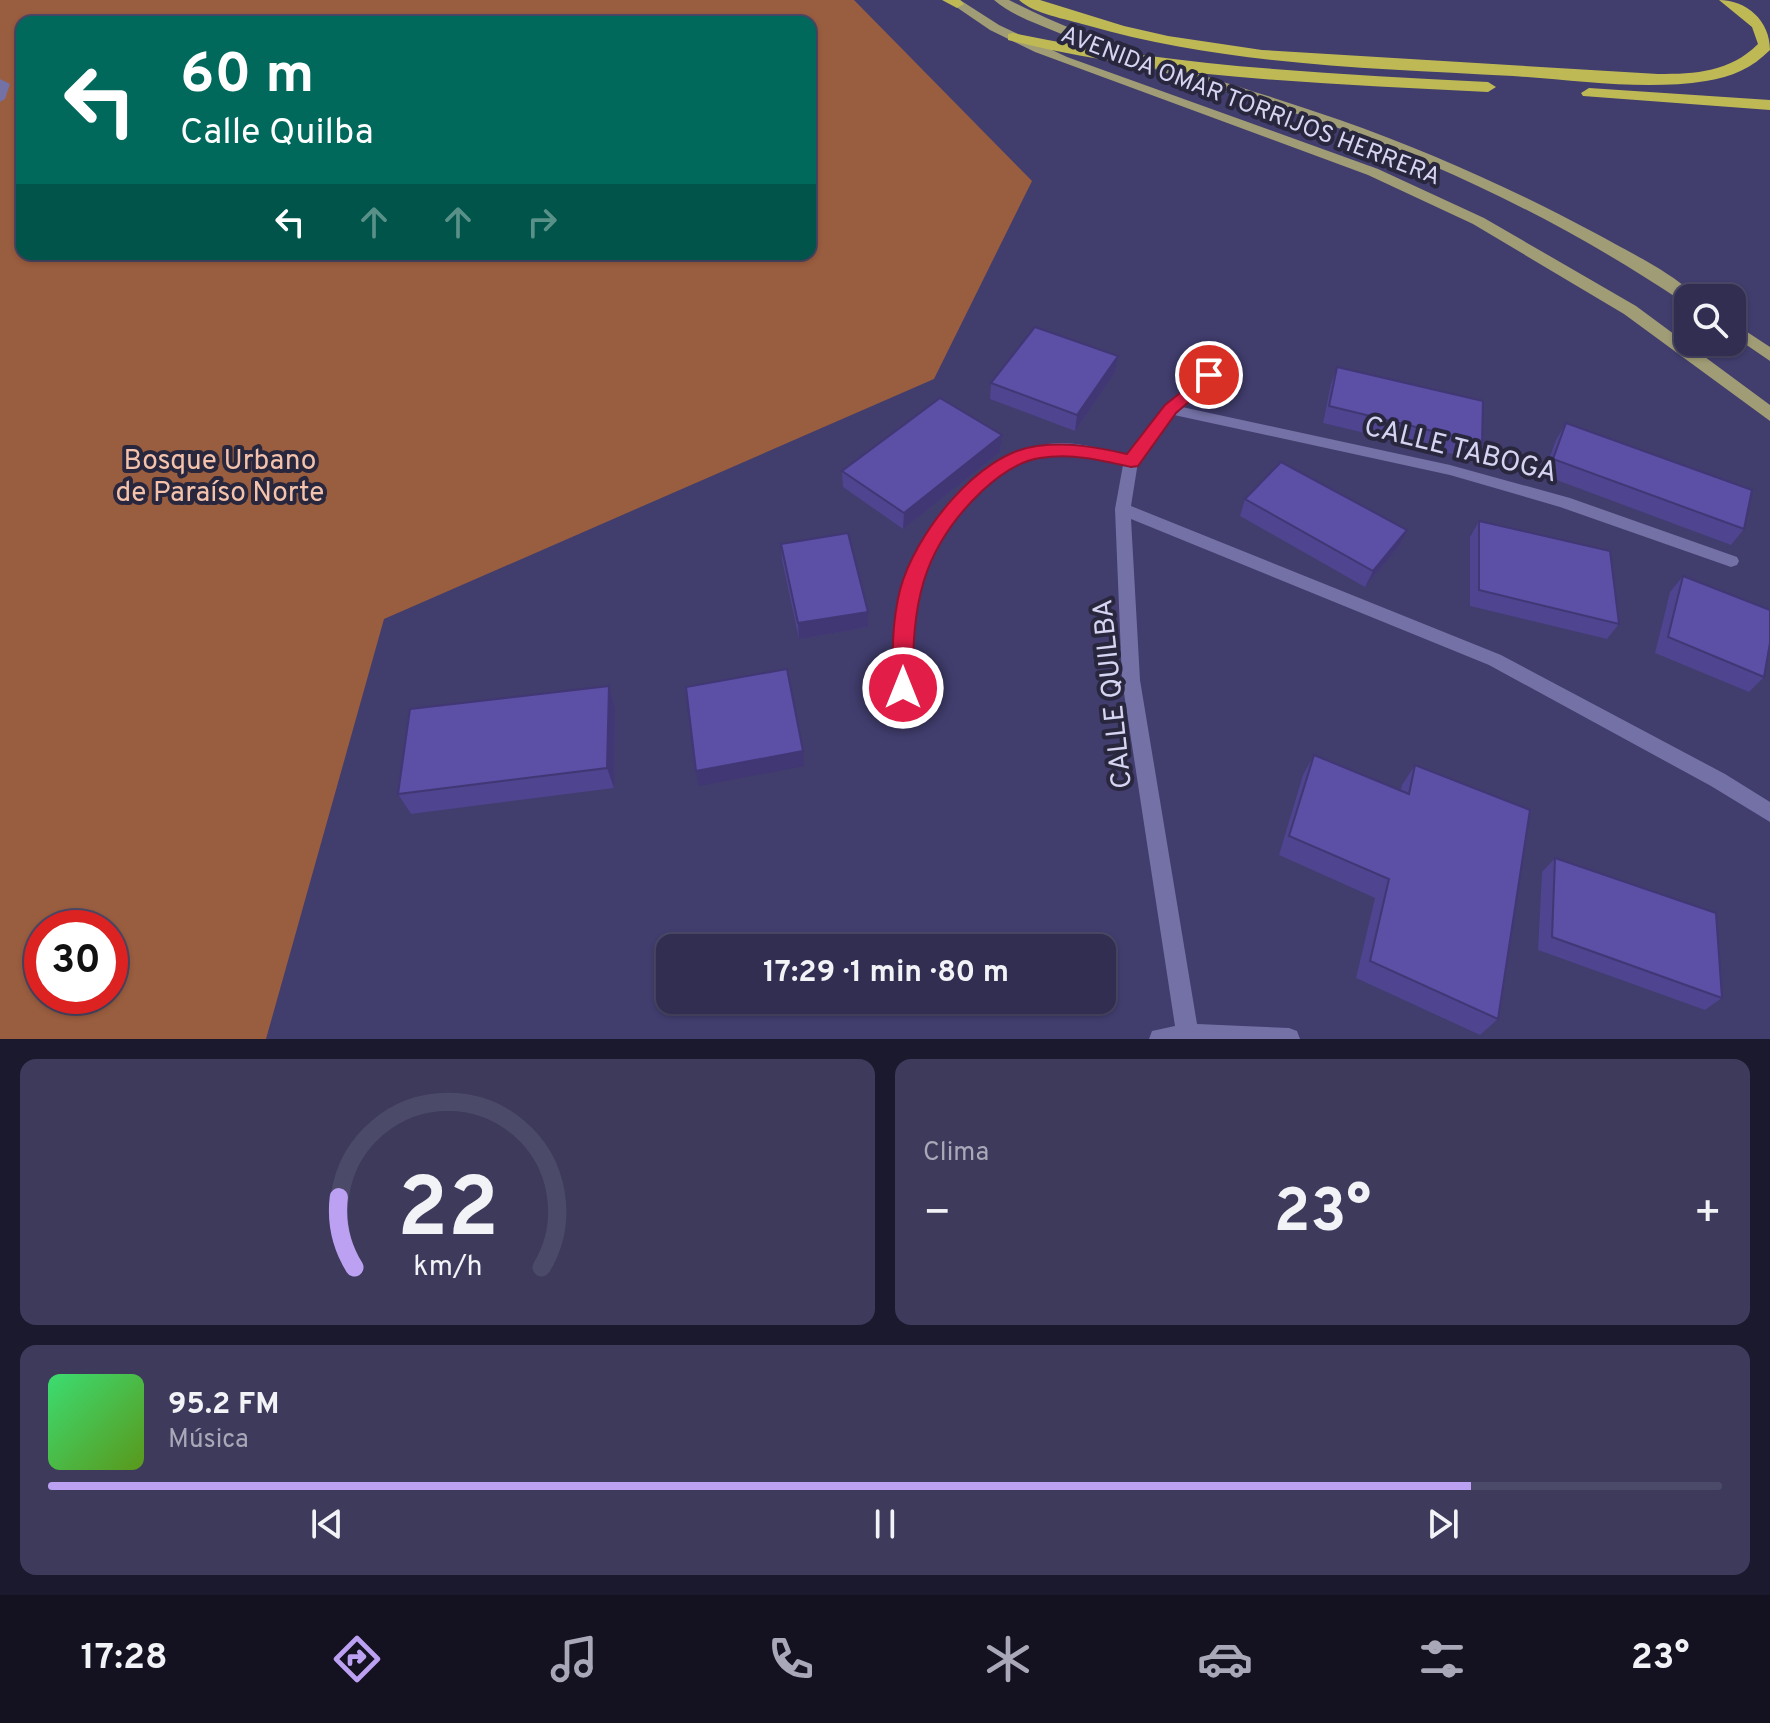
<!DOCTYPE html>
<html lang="es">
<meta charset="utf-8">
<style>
:root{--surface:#312e52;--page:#3d3a5c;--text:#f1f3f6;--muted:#a8a8b8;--line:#4c4a69;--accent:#bca0f2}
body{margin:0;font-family:Overpass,sans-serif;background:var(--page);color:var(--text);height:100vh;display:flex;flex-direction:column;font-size:30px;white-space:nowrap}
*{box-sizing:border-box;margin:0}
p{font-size:26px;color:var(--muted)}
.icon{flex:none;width:44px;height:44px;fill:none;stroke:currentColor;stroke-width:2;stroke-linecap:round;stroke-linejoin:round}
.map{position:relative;height:1039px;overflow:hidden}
.panel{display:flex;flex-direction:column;gap:20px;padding:20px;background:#1b192d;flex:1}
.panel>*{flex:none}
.banner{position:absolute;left:16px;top:16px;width:800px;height:244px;border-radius:16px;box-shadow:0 2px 6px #0004,0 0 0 2px var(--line);background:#00695c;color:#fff;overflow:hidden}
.buttons{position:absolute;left:1674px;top:284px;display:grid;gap:16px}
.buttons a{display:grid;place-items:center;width:72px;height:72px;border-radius:16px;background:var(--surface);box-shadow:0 2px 6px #0004,0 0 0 2px var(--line);font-size:40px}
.speed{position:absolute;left:24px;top:910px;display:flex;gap:16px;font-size:40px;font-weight:700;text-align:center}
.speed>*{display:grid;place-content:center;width:104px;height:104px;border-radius:50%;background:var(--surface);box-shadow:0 2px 6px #0004,0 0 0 2px var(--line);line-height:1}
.speed .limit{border:12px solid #d22;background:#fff;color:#111}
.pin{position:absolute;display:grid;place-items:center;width:68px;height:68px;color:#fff;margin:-34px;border:4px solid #fff;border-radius:50%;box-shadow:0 2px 8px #0007}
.me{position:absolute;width:88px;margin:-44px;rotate:0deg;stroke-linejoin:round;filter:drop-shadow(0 0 6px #0008)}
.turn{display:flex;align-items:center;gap:28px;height:168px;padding:0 32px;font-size:36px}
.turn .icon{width:104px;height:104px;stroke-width:2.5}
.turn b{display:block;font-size:56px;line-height:68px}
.lanes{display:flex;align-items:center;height:76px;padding:0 32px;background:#0003;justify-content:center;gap:40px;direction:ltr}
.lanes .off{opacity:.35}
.big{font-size:60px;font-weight:700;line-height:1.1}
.panel .widget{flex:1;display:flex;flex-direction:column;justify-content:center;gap:12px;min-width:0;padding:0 28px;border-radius:16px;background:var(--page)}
.panel .dial{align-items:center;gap:0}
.dial svg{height:208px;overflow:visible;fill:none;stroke:var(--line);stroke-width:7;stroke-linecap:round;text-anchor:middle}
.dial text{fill:var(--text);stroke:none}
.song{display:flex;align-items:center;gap:24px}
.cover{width:96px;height:96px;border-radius:12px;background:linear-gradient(135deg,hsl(140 70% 55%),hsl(90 70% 35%))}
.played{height:8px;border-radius:4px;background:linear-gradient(90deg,var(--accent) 85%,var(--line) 85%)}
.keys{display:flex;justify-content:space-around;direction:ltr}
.heat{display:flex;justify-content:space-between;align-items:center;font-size:44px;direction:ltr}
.panel .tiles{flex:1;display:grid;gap:20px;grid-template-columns:1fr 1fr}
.widget:last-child{grid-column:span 2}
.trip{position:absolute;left:656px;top:934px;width:460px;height:80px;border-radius:16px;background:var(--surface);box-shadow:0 2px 6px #0004,0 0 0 2px var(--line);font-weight:700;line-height:80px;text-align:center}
.tab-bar{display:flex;height:128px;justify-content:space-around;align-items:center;background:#141221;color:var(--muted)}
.tab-bar .icon{width:56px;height:56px}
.tab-bar .selected{color:var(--accent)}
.tab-bar b{font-size:36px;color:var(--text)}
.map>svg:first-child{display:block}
</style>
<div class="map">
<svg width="1770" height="1039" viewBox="0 0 1770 1039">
<rect width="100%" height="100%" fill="#413d6d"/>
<path fill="#995d3f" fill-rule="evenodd" d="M0 0H854L1032 181 934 379 384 619 266 1039H0ZM22 22H810V254H22ZM42 928H110V996H42Z"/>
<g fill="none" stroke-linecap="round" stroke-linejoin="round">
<path fill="#7471a6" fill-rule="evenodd" d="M0 79 10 84 5 99 0 102Z"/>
<path fill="#7471a6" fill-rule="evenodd" d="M1209 370 1214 372 1216 375 1214 378 1182 407 1450 465 1570 498 1737 557 1739 561 1737 565 1731 567 1560 507 1450 475 1174 415 1138 462 1131 506 1501 655 1725 774 1770 802V822L1711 786 1489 665 1131 519 1140 680 1197 1024 1289 1028 1297 1031 1300 1039H1149L1152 1031 1175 1026 1122 680 1115 509 1123 465C1103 460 1083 454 1062 454 991 455 936 527 919 590 910 621 912 655 912 688L909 693 903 696 897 693 894 688C894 656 893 622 902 591 921 520 982 445 1061 443 1084 443 1106 450 1127 455L1165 405 1204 372Z"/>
<path fill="#a09c75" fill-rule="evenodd" d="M946 0H960L999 25 1067 57 1378 169 1484 218 1636 306 1770 405V421L1624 314 1473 224 1368 175 1035 52 990 30Z
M994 0H1009C1115 54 1229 81 1340 120 1428 151 1513 189 1595 233 1622 248 1679 276 1697 298L1683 302C1573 228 1455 170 1330 125 1240 94 1146 71 1059 33 1038 24 1011 15 994 0Z
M1732 322 1770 347V361L1732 335Z"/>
<path fill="#beb955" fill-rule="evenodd" d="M942 0H960L964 4 957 8Z
M1019 0H1040L1124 26 1168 36 1262 50 1658 74C1696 74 1730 72 1758 44L1752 27 1719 0C1747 0 1770 21 1770 50 1752 68 1732 77 1706 81 1644 91 1576 80 1513 76 1369 68 1225 65 1086 25 1066 19 1034 14 1019 0Z
M1013 33C1170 66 1328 74 1488 82L1496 87 1488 92C1327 84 1165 79 1008 40V34Z
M1589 88 1770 100V110L1583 96 1581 93Z"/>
</g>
<path fill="#4e448f" d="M1118 356 1115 372 1075 431 990 399 991 383Z
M1337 367 1482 443 1473 459 1323 423 1331 384Z
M1566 423 1744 529 1731 545 1543 475 1556 440Z
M1002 435 1000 452 903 529 843 487 842 471Z
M1245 499 1399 546 1365 587 1240 516Z
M1479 521 1619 624 1607 639 1470 606V537Z
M781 544 868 627 799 639 782 560Z
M1683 576 1764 677 1749 692 1655 653 1670 592Z
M609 686 615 708 614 788 411 814 398 794Z
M1314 755 1401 790 1402 785 1415 765 1498 1019 1480 1035 1356 978 1375 898 1279 855 1303 775Z
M1555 858 1722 998 1705 1010 1538 950 1542 872Z"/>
<path fill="#403774" d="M1118 356 1115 372 1075 431 1077 415Z
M1002 435 1000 452 903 529 904 513Z
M1407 530 1399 546 1365 587 1373 571Z
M868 612V627L799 639 798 623Z
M609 686 615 708 614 788 607 768Z
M803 751 804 766 699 786 696 771Z"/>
<path fill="#5b4fa6" stroke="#403774" stroke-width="2" d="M1035 327 1118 356 1077 415 991 383Z
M1337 367 1483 401 1482 443 1329 406Z
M940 398 1002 435 904 513 842 471Z
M1566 423 1752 490 1744 529 1553 459Z
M1281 462 1407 530 1373 571 1245 499Z
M1479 521 1610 551 1619 624 1479 590Z
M848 533 868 612 798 623 781 544Z
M1683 576 1770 610V643L1764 677 1668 637Z
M787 669 803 751 696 771 686 687Z
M609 686 607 768 398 794 410 709Z
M1314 755 1409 794 1415 765 1530 810 1498 1019 1370 961 1389 879 1289 836Z
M1555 858 1716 913 1722 998 1552 937Z"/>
<path fill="#e11d48" stroke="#92132f" stroke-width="2" d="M1209 370 1215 372V379L1176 413 1138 466 1131 467C1101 460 1072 453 1040 458 1019 461 997 477 982 491 920 550 912 606 913 688L910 694 903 696 896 694 893 688C892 655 892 622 900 590 914 536 977 453 1037 446 1069 442 1096 447 1127 454L1165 405Z"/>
<g text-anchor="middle" stroke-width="8" stroke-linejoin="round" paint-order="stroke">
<g font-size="24" fill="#d5d5f2" stroke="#29273e">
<text transform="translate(1251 105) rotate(21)" y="8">AVENIDA OMAR TORRIJOS HERRERA</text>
</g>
<g font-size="28" fill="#d5d5f2" stroke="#29273e">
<text transform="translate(1461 448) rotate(14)" y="10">CALLE TABOGA</text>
<text transform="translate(1111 694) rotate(-96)" y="10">CALLE QUILBA</text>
</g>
<g font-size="28" fill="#f5c3ab" stroke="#29273e">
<text x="220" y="469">Bosque Urbano<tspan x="220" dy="32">de Paraíso Norte</tspan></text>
</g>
</g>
</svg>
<div class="buttons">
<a><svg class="icon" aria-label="search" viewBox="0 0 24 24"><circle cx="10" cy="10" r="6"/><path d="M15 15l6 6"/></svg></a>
</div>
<div class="speed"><div class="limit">30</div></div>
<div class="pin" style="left:1209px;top:375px;background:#d93025"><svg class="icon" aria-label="arrive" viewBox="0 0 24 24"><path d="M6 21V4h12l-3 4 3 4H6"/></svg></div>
<svg class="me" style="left:903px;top:688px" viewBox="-20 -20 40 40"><circle r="17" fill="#e11d48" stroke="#fff" stroke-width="3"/><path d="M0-11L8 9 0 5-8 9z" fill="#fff"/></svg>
<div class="trip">17:29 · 1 min · 80 m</div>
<div class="banner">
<div class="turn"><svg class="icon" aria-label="left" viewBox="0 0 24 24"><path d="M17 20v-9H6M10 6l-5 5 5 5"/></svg><div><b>60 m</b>Calle Quilba</div></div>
<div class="lanes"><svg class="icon" aria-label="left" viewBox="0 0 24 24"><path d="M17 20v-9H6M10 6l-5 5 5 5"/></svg><svg class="icon off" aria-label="ahead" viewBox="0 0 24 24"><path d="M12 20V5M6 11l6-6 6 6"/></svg><svg class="icon off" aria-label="ahead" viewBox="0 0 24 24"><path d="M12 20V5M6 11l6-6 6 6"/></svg><svg class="icon off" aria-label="right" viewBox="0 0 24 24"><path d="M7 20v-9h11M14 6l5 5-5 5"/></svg></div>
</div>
</div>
<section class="panel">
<div class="tiles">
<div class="widget dial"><svg viewBox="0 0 100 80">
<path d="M14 69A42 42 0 1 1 86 69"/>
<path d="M14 69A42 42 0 0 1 8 42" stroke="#bca0f2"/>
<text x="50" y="56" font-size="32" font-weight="700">22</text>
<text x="50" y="72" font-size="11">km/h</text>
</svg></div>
<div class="widget"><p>Clima</p>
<div class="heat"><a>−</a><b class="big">23°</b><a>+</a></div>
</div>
<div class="widget">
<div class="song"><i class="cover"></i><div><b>95.2 FM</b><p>Música</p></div></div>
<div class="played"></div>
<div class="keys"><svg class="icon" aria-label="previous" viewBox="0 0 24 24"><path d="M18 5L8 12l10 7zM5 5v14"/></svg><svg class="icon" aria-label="pause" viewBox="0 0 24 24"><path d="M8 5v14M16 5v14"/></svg><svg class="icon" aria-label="next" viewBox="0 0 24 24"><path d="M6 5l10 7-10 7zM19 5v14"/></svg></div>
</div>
</div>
</section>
<nav class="tab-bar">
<b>17:28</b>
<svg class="icon selected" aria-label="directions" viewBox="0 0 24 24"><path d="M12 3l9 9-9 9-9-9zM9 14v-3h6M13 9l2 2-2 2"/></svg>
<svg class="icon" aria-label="music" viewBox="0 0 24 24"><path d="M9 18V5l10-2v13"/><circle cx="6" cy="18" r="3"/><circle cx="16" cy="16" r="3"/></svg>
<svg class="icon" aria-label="phone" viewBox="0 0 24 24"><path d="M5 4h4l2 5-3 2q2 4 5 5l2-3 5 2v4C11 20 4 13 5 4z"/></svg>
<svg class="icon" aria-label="climate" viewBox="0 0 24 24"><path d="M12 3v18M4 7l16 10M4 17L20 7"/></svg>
<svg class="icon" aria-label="car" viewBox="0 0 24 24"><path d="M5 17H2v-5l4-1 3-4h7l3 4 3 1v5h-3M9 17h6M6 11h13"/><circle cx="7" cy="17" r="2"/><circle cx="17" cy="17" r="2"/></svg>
<svg class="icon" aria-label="filters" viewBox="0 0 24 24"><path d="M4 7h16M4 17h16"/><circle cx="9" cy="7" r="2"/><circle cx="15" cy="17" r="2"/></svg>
<b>23°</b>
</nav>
